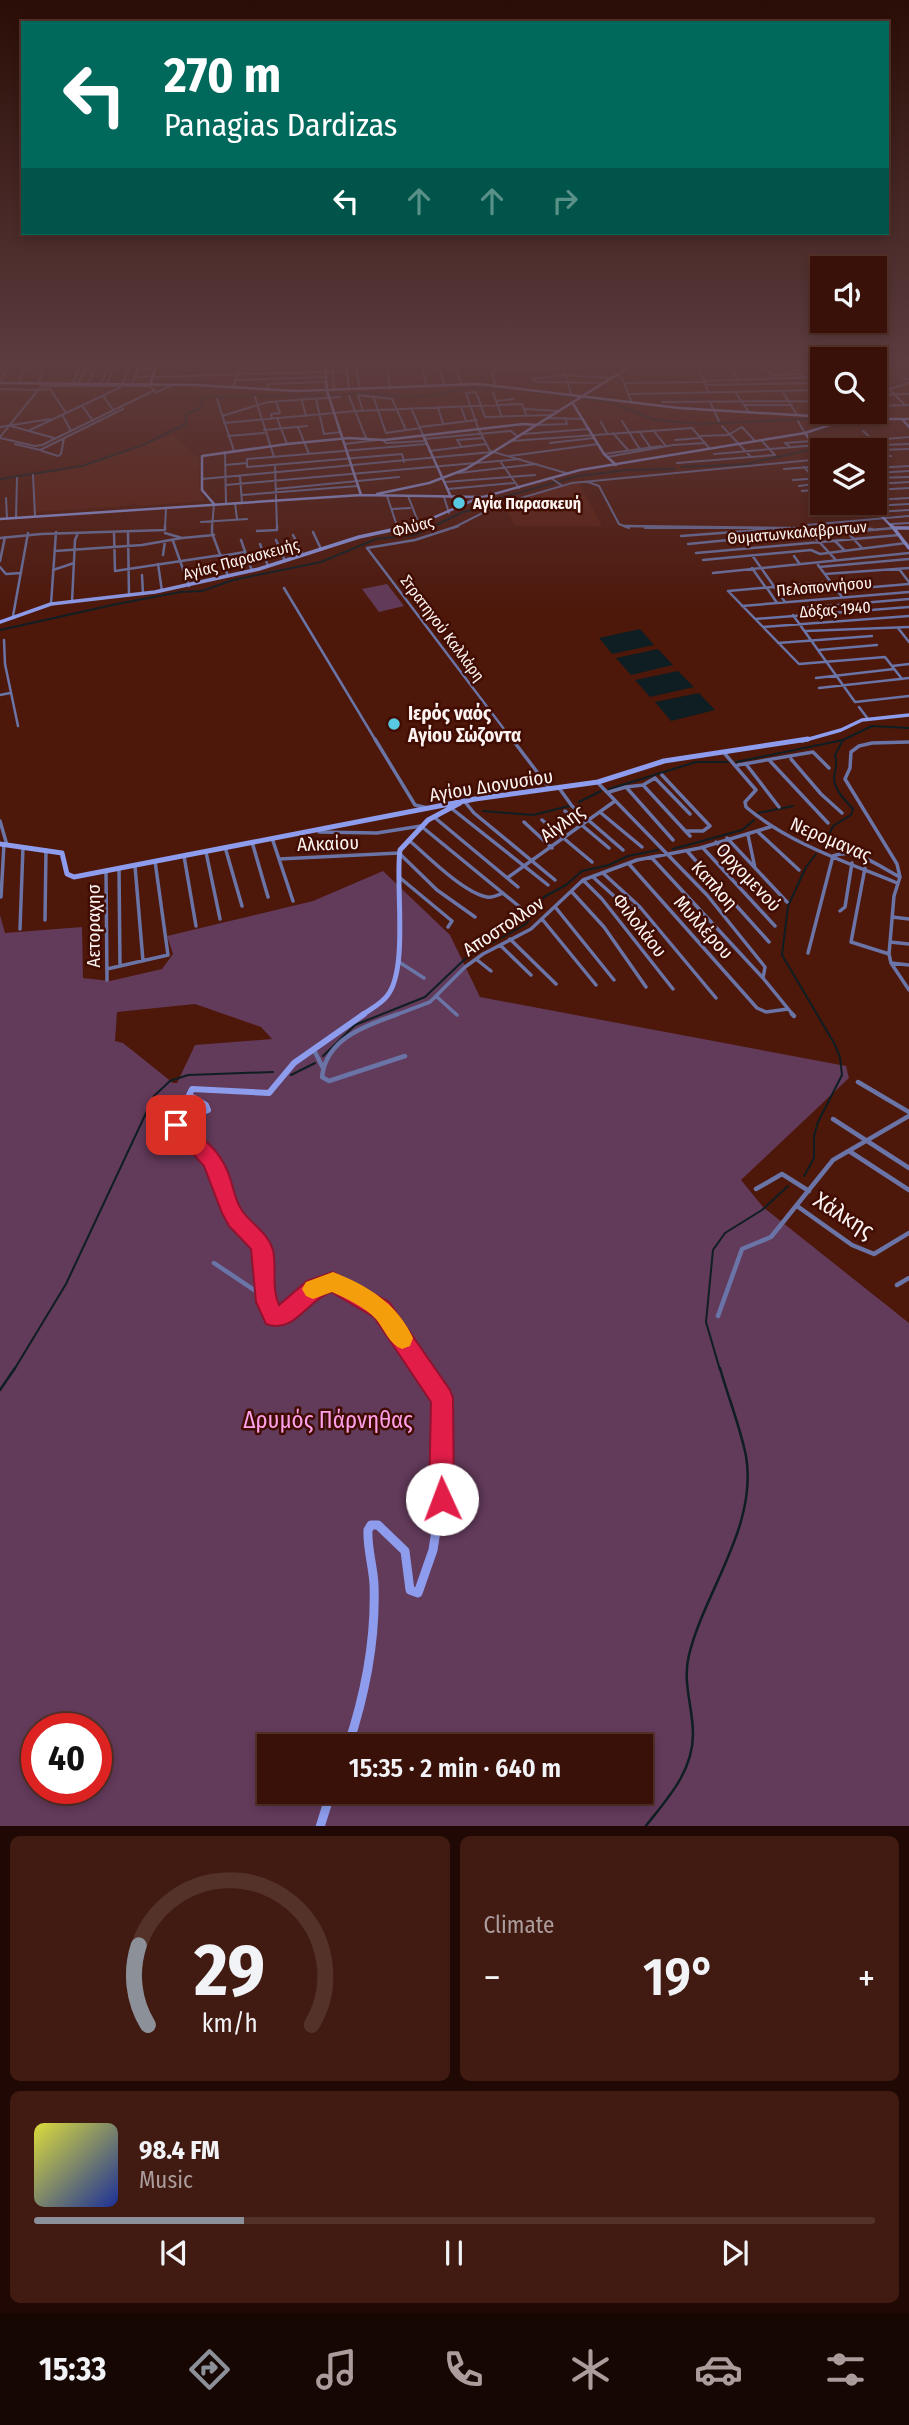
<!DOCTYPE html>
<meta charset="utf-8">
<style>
:root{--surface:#3a1108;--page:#411a12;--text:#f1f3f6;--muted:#ab9d9c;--line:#543129;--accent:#8c9099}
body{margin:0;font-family:"Fira Sans Condensed",sans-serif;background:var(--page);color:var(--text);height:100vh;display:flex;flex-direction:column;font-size:26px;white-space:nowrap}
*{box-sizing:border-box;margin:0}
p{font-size:23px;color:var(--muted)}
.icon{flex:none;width:38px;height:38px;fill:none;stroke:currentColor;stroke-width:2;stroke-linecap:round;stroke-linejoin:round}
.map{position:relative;height:1826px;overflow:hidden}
.panel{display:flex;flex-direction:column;gap:10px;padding:10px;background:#200904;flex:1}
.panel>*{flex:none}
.guide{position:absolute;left:21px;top:21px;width:868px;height:214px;border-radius:0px;box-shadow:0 4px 10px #0003,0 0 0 2px var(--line);background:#00695c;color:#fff;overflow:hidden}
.tools{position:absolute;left:810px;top:256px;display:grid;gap:14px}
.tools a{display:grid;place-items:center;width:77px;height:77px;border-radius:0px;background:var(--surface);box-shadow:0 4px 10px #0003,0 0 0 2px var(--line);font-size:35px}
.speed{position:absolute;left:21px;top:1713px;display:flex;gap:14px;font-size:35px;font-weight:700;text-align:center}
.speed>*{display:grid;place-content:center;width:91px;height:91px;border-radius:50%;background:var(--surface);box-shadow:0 4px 10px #0003,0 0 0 2px var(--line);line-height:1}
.speed .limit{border:10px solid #d22;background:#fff;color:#111}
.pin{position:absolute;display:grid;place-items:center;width:60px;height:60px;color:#fff;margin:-30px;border-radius:14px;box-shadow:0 4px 10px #0006}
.me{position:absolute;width:77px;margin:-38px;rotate:358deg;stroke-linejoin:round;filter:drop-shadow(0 0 5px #0008)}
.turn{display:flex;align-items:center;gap:24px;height:147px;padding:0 28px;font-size:32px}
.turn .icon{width:91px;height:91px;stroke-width:2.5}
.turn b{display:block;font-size:49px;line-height:60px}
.lanes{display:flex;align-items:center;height:66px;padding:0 28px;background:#0003;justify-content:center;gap:35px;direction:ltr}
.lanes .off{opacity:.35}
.big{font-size:52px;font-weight:600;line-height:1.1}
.panel .card{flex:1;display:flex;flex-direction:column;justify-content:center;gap:10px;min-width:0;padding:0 24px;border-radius:10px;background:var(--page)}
.panel .dial{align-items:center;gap:0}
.dial svg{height:182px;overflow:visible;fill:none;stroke:var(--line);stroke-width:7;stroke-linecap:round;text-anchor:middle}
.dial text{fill:var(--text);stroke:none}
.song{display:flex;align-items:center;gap:21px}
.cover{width:84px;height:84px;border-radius:10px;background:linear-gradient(135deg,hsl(60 70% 55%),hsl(230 70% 35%))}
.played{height:7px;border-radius:4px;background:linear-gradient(90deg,var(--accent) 25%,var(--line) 25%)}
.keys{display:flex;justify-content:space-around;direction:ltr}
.heat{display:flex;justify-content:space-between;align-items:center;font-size:38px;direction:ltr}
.panel .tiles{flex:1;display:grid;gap:10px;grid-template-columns:1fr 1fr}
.card:last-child{grid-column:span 2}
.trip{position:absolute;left:257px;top:1734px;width:396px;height:70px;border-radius:0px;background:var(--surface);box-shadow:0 4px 10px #0003,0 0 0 2px var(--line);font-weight:600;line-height:70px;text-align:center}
.tab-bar{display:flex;height:112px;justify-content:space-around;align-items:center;background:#170703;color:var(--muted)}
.tab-bar .icon{width:49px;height:49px}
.tab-bar .on{color:var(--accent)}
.tab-bar b{font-size:32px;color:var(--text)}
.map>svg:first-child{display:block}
</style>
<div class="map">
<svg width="909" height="1827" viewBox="0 0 909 1827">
<rect width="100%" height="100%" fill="#4d170a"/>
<path fill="#5c1e0e" d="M626 366 608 377H586L585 374H567L566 367Z
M173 435 199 458V490L205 501 138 506 136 503 126 506 34 512V474L63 471Z
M579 483 602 526H515L502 503Z"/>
<path fill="#623a5a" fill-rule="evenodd" d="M387 584 404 606 379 612 362 589Z
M383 871 450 935 480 997 846 1066 849 1078 741 1180 763 1207 909 1323V1826H0V915L5 933 82 927 83 978 110 981 162 969 173 954 167 936 313 901ZM195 1004 261 1027 272 1039 195 1045 177 1083H173L123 1043 115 1041 117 1012ZM37 1729H96V1788H37ZM270 1746H640V1792H270Z"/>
<path fill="#0e1e22" d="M640 629 654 645 612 654 599 638Z
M658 649 673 665 631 675 616 658Z
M678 671 694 687 650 697 635 680Z
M699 693 715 710 671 721 655 702Z"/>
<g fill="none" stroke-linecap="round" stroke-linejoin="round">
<path stroke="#0e1e22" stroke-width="2" d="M529 391 611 402 655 420 699 424 812 419 840 426
M331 395 367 393 402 397 436 395 467 388 506 389
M818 448 860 449 876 441
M682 467 746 464 813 449
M0 479 82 466 143 445 186 424V414L199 409 204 397 323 395
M0 630 117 604 180 592 202 591 233 580 321 562 376 539 415 535 463 512 480 508 486 502 578 476 626 470 675 469
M736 762 843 740 872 726 909 728
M609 789 696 762H728
M579 802 601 791
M483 811 533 815 569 806
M758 813 793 806
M823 848 833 826 851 815 853 809C846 801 834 790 834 778 835 769 838 765 835 755L843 740
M673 849 742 830 754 820
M323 1056 355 1025 425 997 467 957 526 924 544 897 566 885 582 871 609 865 628 856 658 850
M291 1075 315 1063
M804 1176 814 1158V1136L818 1122 842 1075 840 1057 834 1043 782 955 788 906 806 867 816 854
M14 1370 66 1284 154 1096 170 1081 188 1075 273 1072
M720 1370 706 1322 713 1250 725 1233 762 1210 788 1186"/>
<path stroke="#0e1e22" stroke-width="2.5" d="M0 1390 15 1368
M645 1827C667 1799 693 1772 693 1734 693 1707 682 1682 689 1655 705 1590 758 1526 746 1456 740 1426 728 1397 720 1368"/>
<path stroke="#6a74a6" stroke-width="2" d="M332 362 334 390
M346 362 349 390
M355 362 360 390
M386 362 390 389
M420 362 427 387
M437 362 445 386
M454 362 462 385
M545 362H563
M565 362 562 363 571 394
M581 362 635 363
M696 362 709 393
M726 362 738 380
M756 362 776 379
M789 362 805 377
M158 363 189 362
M698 364 756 362
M384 365 405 362
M762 366 792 365
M137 369H156
M800 370 822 369
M617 375 622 378 632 403
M771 375 801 374
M875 375 905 405
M135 377 154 376
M153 377 347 371
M903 379H909
M236 380 326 377
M705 381 822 377
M19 382 26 362
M39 382 46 362
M0 383 10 362
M73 383 82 362
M78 383 88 362
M88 383 98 362
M101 383 111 362
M603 383 536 382 532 379 565 375 612 378
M624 383 706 382
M810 383 819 396 815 416
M107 384 116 362
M122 384 131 362
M132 384 141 362
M707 385 811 383
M495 386 492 372 498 370 563 369
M233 388 239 368 326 366
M0 389 38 390 42 386H149L155 390 42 445 35 446 0 438
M875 389 893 388 909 383
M267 390 268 384 326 382
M782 391 797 415
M493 392 501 415
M735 392 749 412
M155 393 172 385
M628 394 822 390
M875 395 909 394
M103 396 114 411
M349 396 366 438
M373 396 386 433 420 428
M255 397 274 457
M217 399 234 451
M316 399 324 434 341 432
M302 401 306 416
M496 401 514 399
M662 402 822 401
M710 402 719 421
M744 405H792
M875 406 909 405
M83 407 93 421
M438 407 443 424
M461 407 466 421
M411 408 423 435
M525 409 559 411
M363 411 358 395 392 399 406 430
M861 411 866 419
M552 415 485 417 476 392 466 393 478 428 490 451 566 473
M63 416 71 431
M222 416 268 402 340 397
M818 416 822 401 819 391
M277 418 287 444
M547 418 583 419
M272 419 271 414 280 413 276 402
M622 421 639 448
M798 421 805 433
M601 422 607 433
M224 423 355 411 522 404 526 414
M537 425 567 424 565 418
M11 426 54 438
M722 426 751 457
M0 427 50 419
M298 427 309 454
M420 427 477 420
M264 430 307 426
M653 430 665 445
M28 431 121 387
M639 431 650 447
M863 431 873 440
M613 433 628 450
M523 434 589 429
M228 436 264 433
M700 436 728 435 742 427 755 441
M0 437 38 390 50 389 66 413
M424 439 511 431 518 437
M383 440 386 443 425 441
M675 440 700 438
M761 440 775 455
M511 441 692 428 710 449
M550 443 594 438
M15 444 40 450 123 409
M345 444 376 440
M461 446 457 440 483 438
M790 447 785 443 811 441
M886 449 883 445 909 444
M875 450 909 449
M42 451 58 456 61 454 64 438
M429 451 486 444
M225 452 226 504
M604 454 661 446
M714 454 909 437
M510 456 598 444
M607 457 673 445 705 443
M875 457 891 456
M500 461 519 488
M247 462V459L426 444
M875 462 888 461
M677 463 775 455
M225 465 247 463V467L402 454 404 462
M275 465 277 528
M804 467 814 478
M875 468 909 466
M784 469 822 466
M459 473 537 464
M875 473 909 471
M33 475 35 516
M240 476 242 503
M551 478 561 485
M875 478 909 477
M202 479 492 452
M793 480 822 478
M445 482 535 475
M588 482 599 486 619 524 629 528
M875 484 909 482
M226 485 520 459
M799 486 822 483
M276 489 399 477
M448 489 514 483
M875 490 909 488
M802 491 822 489
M242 495 358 486
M387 496 396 523 400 527
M408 496 419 524
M444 497 449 513
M6 498 7 518
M875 500 909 498
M812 502 822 501
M848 502 860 513 909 510
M235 503 237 519
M872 506 909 504
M818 508 851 505
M392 509 410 508
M16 517 17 478
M201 522 247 519
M890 524 909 523
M807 525 909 516
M165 528 166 508
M212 528 214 504
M453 528 500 504 572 483 822 459
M645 528H812"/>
<path stroke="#6a74a6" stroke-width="2.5" d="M212 526V533L228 576
M458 526 415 540 367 548 513 741
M624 526 872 529
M165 530V526
M257 531 277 530V526
M313 532 321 549
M847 532 862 548
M114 533 115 571 221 555
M128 533 129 595
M165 533 182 538 214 535
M293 535 303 555
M813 535 894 528
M681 536 773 529
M0 538 41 534 165 530
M241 540 252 571
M276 540 285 561
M173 541 189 586
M835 541 844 550
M260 544 268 566
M688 544 810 532 835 559
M55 551 142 545 182 538
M696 553 899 535
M163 555 165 541
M752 555 785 602
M221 556 245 552
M794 556 799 563
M703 560 811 550 820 554 906 543
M0 561 5 537
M158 564 162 591
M818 565 842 597
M0 567 6 574 21 573
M819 567 909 559
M752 568 766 588
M899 569 909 582
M53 570 74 563
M713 573 909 553
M825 574 909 568
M142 575 143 594
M284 588 376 741
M767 588 777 603
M837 590 909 584
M728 591 799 664 885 657 902 679
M728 591 831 582
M72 602 75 540 78 533
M51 604 56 532
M742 606 909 592
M807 613 803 608 909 599
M793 615 855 702 909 696
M13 616 28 533
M755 619 909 607
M763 627 909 616
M898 628 909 642
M806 631 909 627
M4 640 5 664 18 726
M778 643 872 636
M819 650 877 645
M892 666 909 664
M816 678 894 669
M819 688 909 678
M0 695 10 693
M859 707 868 719"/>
<path stroke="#6a74a6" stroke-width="3.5" d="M375 739 415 805 428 808
M512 739 550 789
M909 742 872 743 859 746 851 752 850 768 845 779 897 864 900 877 894 896 889 954 891 963 909 990
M725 754 756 790 745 802 746 807C790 844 844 861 897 883
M791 759 821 794 842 813
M770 761 828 823
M746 764 779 807
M738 765 813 752 829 768
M662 775 710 826 703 831H685
M655 778 690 814
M598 783 707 895 765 967 763 978 794 1016
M643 785 690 836
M626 787 643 785 655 778
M559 788 572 806 623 850
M609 792 626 787 673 840
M465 802 474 813 555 880
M451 808 548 885
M565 811 609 848
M601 813 642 847
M434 817 518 887
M542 820 592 862
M0 821 7 845
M524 822 552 848
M319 832 377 833 421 826 521 908
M758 832 799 870
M748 835 755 868
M272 838 279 859 399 853 437 890 475 917
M727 838 787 902
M410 841C427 856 464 893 487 897 493 898 498 895 503 893
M252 842 268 897
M716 842 739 865
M225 847 242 906
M703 848 775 926
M687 851 769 942
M206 852 220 919
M184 856 196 926
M651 857 763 978
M279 859 293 901
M629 864 757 1008 766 1012 788 1009
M135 866 143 961
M865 868 851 942 889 954
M119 869 120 966
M106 872 107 980
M604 874 640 907 716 998
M399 877 452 921 448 927
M593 877 625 906 639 907
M507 878 615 801
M583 880 602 899 673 989
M572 892 604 927 646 987
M1 897 4 844
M556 908 614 980
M840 911 845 907 852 863
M892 917 909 919
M542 919 596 985
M45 920 46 850
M20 929 23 847
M510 939 556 984
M890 942 909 944
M500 945 531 975
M808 953 833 856C856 847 880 867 900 877
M476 959 491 971
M399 962 424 978
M891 963 909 965
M107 969 168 955 155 861
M436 996 457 1015
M393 1016 430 1002 465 967 483 954 531 929 583 880 637 860 700 848 770 827"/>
<path stroke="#6a74a6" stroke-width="4.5" d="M398 1014C367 1025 326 1038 322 1077L329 1081 405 1056
M792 1014 794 1016
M314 1050 323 1068
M858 1082 909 1112
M833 1119 909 1168
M849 1151 909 1190
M756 1189 782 1174 809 1191
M797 1206 852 1245 874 1254 909 1233
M214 1263 263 1296
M897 1285 909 1278
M718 1316 742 1249 771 1237 833 1160 909 1116"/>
<path stroke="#8d9cec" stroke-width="2.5" d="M325 362 327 391 361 495
M0 383 195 385 297 391 478 384 679 408 860 419
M150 385 158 362
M572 402 604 454 616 465
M858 419H909
M902 419 909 427
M805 433 822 455
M423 435 451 497
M377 494 429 483 466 469 637 362
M868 502 893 528
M214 504 202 490V456L287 444 349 438 384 440 523 424 537 425
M0 519 361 495 483 497 580 470 805 433 848 419
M402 528 419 524 476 499"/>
<path stroke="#8d9cec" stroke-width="3.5" d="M892 526 909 548
M894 528H909
M0 622 51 604 155 592 259 569 359 537 410 526
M802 741 841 730 862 720 909 715"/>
<path stroke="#8d9cec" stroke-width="5" d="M0 844 62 853 67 874 74 877 475 799 598 782 664 761 808 739
M361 1016C369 1010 381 1004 387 996 409 969 395 884 400 850L428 820 460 803"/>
<path stroke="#8d9cec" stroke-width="6" d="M364 1014 294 1063 269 1093 192 1089 189 1095 206 1105 208 1110 179 1122 175 1128 177 1134C199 1145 215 1160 222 1184 225 1195 227 1205 233 1215 242 1228 259 1236 263 1252 269 1276 256 1300 277 1318 299 1307 309 1291 333 1281L382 1310 422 1370"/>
<path stroke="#8d9cec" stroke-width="9" d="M348 1746C365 1695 376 1639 374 1584 373 1566 367 1548 368 1530L371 1525H378L405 1551 410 1590 418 1593 433 1550 441 1499 444 1407 439 1391 421 1368
M320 1827 331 1792"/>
</g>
<linearGradient id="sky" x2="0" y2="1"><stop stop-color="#2a0d06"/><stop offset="0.59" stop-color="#5c3c3e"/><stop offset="1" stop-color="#5c3c3e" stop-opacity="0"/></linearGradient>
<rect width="909" height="617" fill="url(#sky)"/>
<path fill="#e11d48" stroke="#92132f" stroke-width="2" d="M176 1117 182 1119 186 1129C208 1139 224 1157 231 1181 234 1191 236 1203 243 1212 253 1225 268 1233 273 1250 277 1268 271 1287 279 1305L307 1281 333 1272 389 1302 450 1390 453 1398 454 1499 450 1507 442 1511 433 1507 429 1499 431 1402 374 1317 331 1292C307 1300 294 1335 266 1324L256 1302 251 1249 229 1226 222 1213 204 1166 187 1147 170 1139 166 1125 169 1119Z"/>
<path fill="#f59e0b" d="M333 1272C367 1285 398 1304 413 1338L410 1346 402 1349C389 1344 385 1330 376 1319 366 1308 346 1298 332 1292L313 1299 306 1296 302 1289 306 1282Z"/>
<g fill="#57c9e2" stroke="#410c01" stroke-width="2.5">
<circle cx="459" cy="503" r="7"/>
<circle cx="394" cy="724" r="7"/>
</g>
<g text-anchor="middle" stroke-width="5" stroke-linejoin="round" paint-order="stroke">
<g font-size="16" font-weight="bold" fill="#fbf3f1" stroke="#410c01" text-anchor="start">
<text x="473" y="509">Αγία Παρασκευή</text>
</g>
<g font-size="16" fill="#fbf3f1" stroke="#410c01">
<text transform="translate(413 526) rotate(-15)" y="6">Φλύας</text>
<text transform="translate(797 532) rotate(-5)" y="6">Θυματωνκαλαβρυτων</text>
<text transform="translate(241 559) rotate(-15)" y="6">Αγίας Παρασκευής</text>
<text transform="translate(824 586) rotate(-5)" y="6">Πελοποννήσου</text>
<text transform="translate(835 609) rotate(-4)" y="6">Δόξας 1940</text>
<text transform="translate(443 628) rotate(53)" y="6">Στρατηγού Καλλάρη</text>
</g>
<g font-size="19" font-weight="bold" fill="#fbf3f1" stroke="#410c01" text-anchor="start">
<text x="408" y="720">Ιερός ναός<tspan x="408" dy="22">Αγίου Σώζοντα</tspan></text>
</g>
<g font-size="19" fill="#fbf3f1" stroke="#410c01">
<text transform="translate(491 785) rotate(-9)" y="7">Αγίου Διονυσίου</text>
<text transform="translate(562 823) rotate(-36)" y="7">Αίγλης</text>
<text transform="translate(831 839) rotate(23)" y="7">Νερομανας</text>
<text transform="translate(328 843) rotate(-2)" y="7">Αλκαίου</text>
<text transform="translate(749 877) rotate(47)" y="7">Ορχομενού</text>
<text transform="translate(715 885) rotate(48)" y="7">Καπλοη</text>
<text transform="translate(640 925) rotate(52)" y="7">Φιλολάου</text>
<text transform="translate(93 926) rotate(-90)" y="7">Αετοραχησ</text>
<text transform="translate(503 926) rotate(-33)" y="7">Αποστολλον</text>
<text transform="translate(704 927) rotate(48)" y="7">Μυλλέρου</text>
</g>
<g font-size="23" fill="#fbf3f1" stroke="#410c01">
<text transform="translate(844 1215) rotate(32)" y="8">Χάλκης</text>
</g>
<g font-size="23" fill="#fd9fe9" stroke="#410c01">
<text x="328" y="1428">Δρυμός Πάρνηθας</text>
</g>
</g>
</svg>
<div class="tools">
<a><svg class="icon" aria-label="sound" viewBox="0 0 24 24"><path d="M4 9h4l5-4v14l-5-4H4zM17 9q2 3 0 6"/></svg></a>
<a><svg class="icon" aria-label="search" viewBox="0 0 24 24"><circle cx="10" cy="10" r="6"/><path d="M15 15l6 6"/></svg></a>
<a><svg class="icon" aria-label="layers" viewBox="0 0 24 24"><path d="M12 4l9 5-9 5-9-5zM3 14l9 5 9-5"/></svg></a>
</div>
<div class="speed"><div class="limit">40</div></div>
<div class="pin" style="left:176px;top:1125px;background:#d93025"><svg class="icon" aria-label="arrive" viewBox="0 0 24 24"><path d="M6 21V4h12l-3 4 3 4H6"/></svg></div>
<svg class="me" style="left:442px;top:1499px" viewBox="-20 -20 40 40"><circle r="19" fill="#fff"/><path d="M0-13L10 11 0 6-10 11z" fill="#e11d48"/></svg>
<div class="trip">15:35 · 2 min · 640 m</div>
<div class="guide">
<div class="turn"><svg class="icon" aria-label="left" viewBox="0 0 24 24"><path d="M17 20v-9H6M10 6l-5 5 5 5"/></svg><div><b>270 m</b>Panagias Dardizas</div></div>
<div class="lanes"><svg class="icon" aria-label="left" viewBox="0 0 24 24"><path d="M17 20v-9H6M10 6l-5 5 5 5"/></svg><svg class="icon off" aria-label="ahead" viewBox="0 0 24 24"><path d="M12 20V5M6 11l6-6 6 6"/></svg><svg class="icon off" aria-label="ahead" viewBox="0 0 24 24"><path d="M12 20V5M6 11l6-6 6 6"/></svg><svg class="icon off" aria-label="right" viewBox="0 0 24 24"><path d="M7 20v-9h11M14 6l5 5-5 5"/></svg></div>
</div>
</div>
<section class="panel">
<div class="tiles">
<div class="card dial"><svg viewBox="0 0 100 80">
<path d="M14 69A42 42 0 1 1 86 69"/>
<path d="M14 69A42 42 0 0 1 10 34" stroke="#8c9099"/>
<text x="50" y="56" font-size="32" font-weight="700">29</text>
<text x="50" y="72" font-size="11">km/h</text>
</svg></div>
<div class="card"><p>Climate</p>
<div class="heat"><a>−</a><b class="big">19°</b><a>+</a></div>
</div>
<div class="card">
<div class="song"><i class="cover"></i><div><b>98.4 FM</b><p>Music</p></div></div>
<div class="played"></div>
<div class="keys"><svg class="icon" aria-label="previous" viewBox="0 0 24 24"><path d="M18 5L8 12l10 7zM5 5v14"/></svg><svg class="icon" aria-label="pause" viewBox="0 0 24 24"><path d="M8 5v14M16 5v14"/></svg><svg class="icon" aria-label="next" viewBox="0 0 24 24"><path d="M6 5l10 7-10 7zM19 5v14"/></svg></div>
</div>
</div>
</section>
<nav class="tab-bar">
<b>15:33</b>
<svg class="icon on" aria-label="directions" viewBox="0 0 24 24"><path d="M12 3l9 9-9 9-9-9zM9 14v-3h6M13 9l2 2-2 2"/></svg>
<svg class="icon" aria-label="music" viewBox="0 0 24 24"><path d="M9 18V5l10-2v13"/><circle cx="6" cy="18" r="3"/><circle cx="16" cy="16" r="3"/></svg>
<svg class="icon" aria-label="phone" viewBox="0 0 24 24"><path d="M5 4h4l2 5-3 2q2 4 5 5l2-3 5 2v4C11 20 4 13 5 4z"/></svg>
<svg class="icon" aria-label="climate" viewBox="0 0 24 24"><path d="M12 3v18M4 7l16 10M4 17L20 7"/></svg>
<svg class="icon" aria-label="car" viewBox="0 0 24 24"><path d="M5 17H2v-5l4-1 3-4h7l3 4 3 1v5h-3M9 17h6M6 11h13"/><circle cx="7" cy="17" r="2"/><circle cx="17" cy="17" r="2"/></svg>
<svg class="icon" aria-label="filters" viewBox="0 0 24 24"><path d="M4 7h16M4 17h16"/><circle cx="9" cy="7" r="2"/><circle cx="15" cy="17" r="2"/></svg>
</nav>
